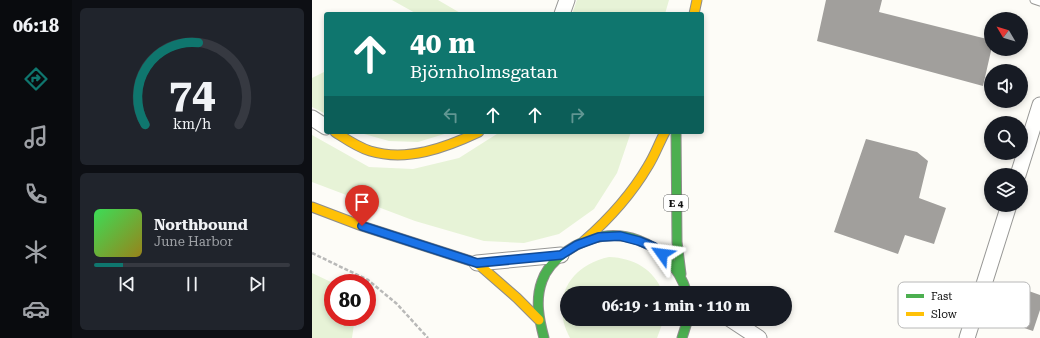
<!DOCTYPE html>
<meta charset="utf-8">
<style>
:root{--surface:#171b24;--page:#20242c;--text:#f1f3f6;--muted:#9ea1a6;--line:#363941;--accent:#0f766e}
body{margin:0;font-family:"Roboto Serif",serif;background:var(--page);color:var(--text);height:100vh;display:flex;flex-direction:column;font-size:15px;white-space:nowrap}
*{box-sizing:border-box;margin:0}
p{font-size:13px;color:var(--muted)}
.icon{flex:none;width:22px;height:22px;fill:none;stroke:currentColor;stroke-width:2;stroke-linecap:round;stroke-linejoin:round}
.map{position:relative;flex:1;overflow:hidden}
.details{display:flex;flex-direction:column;gap:8px;padding:8px;background:#0d0f14;width:240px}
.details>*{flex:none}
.hud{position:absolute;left:12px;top:12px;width:380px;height:122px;border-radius:4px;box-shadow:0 2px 6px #0003;background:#0f766e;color:#fff;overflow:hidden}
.needle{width:26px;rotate:308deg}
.buttons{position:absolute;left:672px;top:12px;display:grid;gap:8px}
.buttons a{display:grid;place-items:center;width:44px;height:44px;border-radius:50%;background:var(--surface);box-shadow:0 2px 6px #0003;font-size:20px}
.speed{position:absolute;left:12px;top:274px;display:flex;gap:8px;font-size:20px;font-weight:700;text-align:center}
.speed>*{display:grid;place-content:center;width:52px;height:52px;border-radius:50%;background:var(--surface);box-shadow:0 2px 6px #0003;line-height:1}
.speed .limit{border:6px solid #d22;background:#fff;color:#111}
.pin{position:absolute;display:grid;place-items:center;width:34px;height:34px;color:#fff;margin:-41px -17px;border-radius:50% 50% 50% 0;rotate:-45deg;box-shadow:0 0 4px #0007}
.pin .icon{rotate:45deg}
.me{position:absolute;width:44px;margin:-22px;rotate:301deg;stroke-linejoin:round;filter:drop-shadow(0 0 3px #0008)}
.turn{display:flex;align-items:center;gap:14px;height:84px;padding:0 20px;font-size:18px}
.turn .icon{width:52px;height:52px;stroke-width:2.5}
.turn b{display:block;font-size:28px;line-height:34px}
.lanes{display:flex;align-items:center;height:38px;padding:0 20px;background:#0003;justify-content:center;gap:20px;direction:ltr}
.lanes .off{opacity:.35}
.details .widget{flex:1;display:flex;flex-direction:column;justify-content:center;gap:6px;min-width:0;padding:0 14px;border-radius:6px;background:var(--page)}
.details .dial{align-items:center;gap:0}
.dial svg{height:104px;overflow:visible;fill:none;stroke:var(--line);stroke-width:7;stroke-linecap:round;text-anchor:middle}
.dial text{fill:var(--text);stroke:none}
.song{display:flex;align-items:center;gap:12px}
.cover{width:48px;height:48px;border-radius:6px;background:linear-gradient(135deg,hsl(130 70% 55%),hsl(50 70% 35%))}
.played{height:4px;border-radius:2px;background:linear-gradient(90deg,var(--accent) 15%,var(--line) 15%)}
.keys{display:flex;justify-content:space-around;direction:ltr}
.trip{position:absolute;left:248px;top:286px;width:232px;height:40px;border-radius:20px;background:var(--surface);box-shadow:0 2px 6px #0003;font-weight:700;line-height:40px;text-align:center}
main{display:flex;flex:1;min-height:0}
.tab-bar{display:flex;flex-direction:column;width:72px;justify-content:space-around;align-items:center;background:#090b0e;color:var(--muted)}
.tab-bar .icon{width:28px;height:28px}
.tab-bar .active{color:var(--accent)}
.tab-bar b{font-size:18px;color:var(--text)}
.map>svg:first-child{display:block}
</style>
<main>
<nav class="tab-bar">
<b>06:18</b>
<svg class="icon active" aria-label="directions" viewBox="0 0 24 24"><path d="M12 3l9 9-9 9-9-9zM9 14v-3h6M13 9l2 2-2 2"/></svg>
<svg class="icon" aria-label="music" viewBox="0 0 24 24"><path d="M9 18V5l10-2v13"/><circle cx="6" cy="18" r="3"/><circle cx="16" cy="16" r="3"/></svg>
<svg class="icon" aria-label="phone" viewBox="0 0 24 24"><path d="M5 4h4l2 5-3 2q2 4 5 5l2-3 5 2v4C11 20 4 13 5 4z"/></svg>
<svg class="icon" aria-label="climate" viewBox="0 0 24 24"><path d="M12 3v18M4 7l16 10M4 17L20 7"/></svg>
<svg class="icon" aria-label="car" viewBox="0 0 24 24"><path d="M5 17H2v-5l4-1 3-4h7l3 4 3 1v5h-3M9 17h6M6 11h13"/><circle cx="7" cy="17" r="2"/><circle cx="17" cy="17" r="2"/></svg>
</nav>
<section class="details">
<div class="widget dial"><svg viewBox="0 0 100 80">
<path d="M14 69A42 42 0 1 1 86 69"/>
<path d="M14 69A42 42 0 0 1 55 6" stroke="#0f766e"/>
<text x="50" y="56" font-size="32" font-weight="700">74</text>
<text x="50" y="72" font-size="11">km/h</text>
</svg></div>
<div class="widget">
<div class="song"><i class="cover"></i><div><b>Northbound</b><p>June Harbor</p></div></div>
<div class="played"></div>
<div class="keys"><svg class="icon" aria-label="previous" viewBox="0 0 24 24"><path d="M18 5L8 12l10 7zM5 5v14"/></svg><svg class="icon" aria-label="pause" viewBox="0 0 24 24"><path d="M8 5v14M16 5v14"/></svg><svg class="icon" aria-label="next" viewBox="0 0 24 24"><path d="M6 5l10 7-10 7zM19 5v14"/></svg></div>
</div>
</section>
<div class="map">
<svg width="728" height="338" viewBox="0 0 728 338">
<rect width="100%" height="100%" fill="#fdfcf7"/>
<path fill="#e7f3d7" d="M80 0H126L150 14H105Z
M265 0H357L353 14H260Z
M14 71V114L0 107V78Z
M45 132H139L106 142 77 141Z
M188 132H319L305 173 282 209 247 234 212 243 172 241 103 221 0 182V135L57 167 101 169 147 158Z
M297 257C322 258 342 269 351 293H255V319H352L345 338H258C238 301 256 266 297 257Z
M0 273 21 283V317H43L40 338H0Z"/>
<path fill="#a19f9c" d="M514 0H570L567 12 679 40V51L671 86 505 41Z
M554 139 605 152 616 161 607 198 634 208 622 244 593 235 586 254 522 232Z
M697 284 728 295V310L721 331 685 319Z"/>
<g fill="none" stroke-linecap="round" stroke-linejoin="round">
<defs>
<path id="lane" d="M722 0 728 2"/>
<path id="street" d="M250 14 255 0
M0 118 14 127
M706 175 728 105
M165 263 249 255
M418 319 447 338
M655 338 697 205"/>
<path id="fast" d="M364 132 365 242 369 274
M232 338C227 319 223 300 230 281 234 269 245 258 255 251 301 218 359 241 375 293
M370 338 376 319"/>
<path id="slow" d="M382 14 385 0
M23 132C34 139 45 147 58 151 95 162 133 148 167 132
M0 207 50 226 165 263 205 298 227 320
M272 241C297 219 319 195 336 166 343 155 347 143 353 132"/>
</defs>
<use href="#lane" stroke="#979795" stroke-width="9"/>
<use href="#street" stroke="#979795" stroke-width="17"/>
<use href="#fast" stroke="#8e8d8b" stroke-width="11"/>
<use href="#slow" stroke="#8e8d8b" stroke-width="11"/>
<path stroke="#b9b9b8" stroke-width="2.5" stroke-dasharray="4 2" stroke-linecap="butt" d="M0 253 56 280 85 304 116 338"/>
<use href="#lane" stroke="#fffffe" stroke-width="7"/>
<use href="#street" stroke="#fffffe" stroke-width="15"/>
<use href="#fast" stroke="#4caf50" stroke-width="9"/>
<use href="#slow" stroke="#ffc107" stroke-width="9"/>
</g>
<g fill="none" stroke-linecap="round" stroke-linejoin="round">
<defs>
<path id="route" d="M50 226 165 263 249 255 265 245 287 237 308 236 327 241 342 247 350 254"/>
</defs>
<use href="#route" stroke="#114b97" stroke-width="10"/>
<use href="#route" stroke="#1a73e8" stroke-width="7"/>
</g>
<g text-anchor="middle" stroke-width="4" stroke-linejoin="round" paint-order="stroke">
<rect fill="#fff" stroke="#585858" stroke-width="1" x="352" y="195" width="24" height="16" rx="3"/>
<g font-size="10" font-weight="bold" fill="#111">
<text x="364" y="207">E 4</text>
</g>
</g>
<rect x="586" y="282" width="132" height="46" rx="6" fill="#fff" stroke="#b8b8b8" stroke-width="1"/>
<rect x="594" y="294" width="18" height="4" fill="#4caf50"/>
<rect x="594" y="312" width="18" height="4" fill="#ffc107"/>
<g font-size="11" fill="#111">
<text x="619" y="300">Fast</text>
<text x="619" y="318">Slow</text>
</g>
</svg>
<div class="buttons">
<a><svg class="needle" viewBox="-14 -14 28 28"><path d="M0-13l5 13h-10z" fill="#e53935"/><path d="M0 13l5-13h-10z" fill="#9ea1a6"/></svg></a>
<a><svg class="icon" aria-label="sound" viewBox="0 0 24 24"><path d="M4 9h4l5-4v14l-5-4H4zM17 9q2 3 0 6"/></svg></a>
<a><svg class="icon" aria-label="search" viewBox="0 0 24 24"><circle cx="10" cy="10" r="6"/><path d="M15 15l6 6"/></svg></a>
<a><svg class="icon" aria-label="layers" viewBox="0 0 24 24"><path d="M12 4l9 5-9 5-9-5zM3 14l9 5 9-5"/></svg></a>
</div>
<div class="speed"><div class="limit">80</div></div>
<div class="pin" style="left:50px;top:226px;background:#d93025"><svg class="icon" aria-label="arrive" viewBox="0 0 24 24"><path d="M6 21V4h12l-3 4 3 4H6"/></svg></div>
<svg class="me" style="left:350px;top:254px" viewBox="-20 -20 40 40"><path d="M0-17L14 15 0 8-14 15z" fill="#1a73e8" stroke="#fff" stroke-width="4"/></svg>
<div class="trip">06:19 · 1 min · 110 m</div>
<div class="hud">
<div class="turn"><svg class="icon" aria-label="ahead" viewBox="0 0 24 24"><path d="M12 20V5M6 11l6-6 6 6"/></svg><div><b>40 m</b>Björnholmsgatan</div></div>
<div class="lanes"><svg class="icon off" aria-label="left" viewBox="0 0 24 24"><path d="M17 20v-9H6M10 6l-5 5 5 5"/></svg><svg class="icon" aria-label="ahead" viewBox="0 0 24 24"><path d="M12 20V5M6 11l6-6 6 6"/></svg><svg class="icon" aria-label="ahead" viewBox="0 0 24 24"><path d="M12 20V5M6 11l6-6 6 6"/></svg><svg class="icon off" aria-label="right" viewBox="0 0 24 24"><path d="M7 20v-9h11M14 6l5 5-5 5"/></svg></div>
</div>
</div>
</main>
